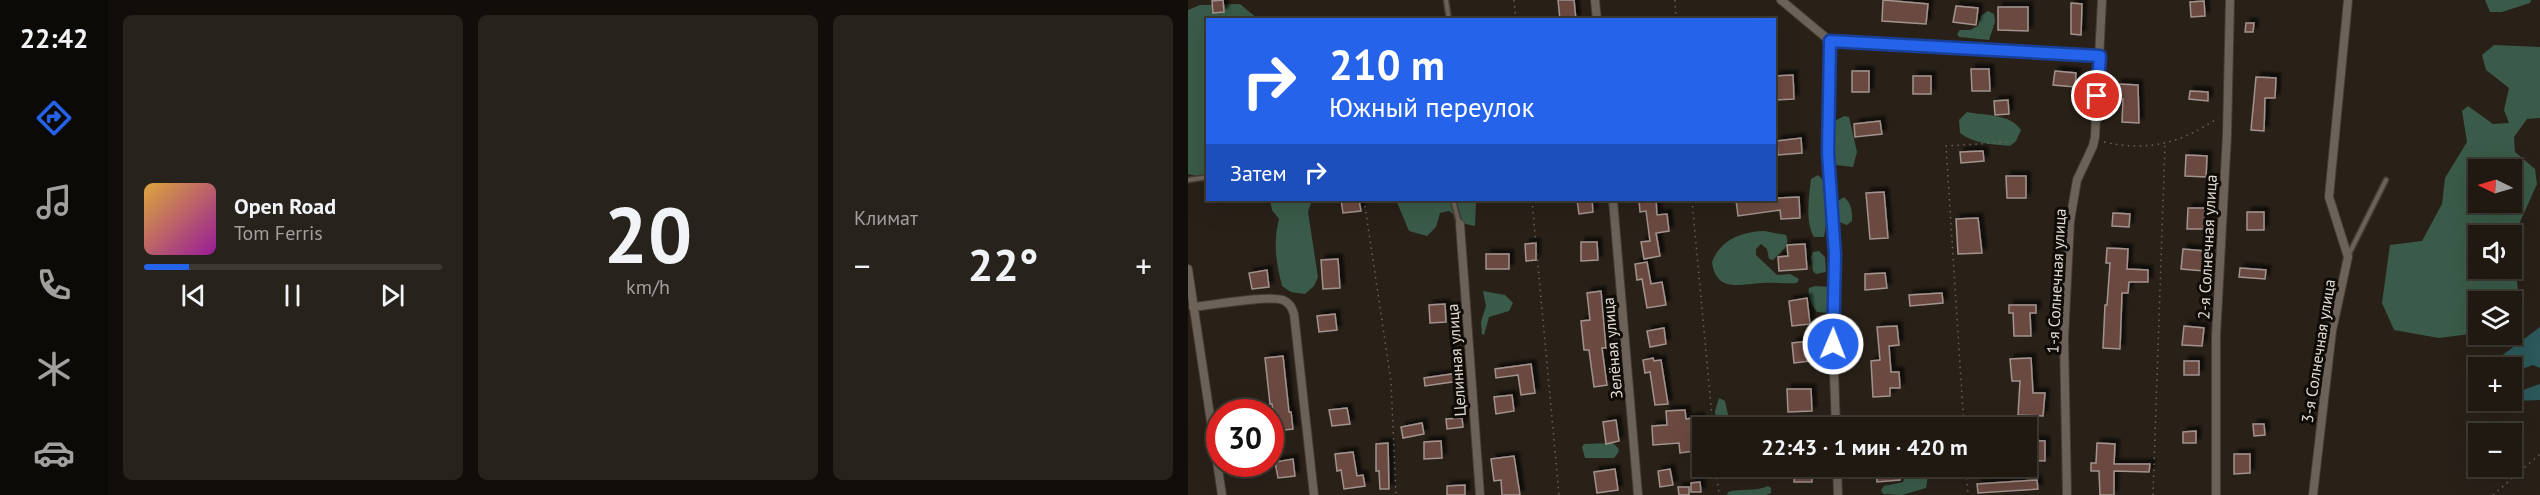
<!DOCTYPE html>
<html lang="ru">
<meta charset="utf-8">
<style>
:root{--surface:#1f1912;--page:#27221b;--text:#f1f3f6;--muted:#a1a09f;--line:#3c3832;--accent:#2563eb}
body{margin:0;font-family:"PT Sans",sans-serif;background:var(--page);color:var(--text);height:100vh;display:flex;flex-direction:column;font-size:22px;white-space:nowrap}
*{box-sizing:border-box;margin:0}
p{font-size:20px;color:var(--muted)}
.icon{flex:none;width:33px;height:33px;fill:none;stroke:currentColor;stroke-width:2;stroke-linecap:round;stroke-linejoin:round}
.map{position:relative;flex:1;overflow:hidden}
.drawer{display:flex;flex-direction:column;gap:15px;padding:15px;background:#110e0a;width:1080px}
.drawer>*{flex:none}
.guide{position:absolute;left:18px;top:18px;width:570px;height:183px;border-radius:0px;box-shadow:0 6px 24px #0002,0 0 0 2px var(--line);background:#2563eb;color:#fff;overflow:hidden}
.needle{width:39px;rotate:275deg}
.controls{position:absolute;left:1280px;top:159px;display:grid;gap:12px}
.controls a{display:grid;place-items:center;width:54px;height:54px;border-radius:0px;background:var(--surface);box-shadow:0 6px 24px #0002,0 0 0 2px var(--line);font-size:30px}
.speed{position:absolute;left:18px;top:399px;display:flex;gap:12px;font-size:30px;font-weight:700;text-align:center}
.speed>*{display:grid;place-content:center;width:78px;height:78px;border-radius:50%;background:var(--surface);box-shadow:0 6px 24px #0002,0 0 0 2px var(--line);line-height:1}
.speed .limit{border:9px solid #d22;background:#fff;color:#111}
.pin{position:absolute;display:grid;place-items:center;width:51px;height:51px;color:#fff;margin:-26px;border:3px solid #fff;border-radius:50%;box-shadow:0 2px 6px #0007}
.me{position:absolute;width:66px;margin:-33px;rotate:1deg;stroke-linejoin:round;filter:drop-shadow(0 0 4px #0008)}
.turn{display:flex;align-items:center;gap:21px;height:126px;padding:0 24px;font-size:27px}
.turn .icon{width:78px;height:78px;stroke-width:2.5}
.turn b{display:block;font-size:42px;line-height:51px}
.then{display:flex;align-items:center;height:57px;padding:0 24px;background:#0003;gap:12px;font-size:22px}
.big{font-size:45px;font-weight:700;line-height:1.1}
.drawer .widget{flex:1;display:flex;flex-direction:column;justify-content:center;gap:9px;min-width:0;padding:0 21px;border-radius:9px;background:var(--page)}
.drawer .dial{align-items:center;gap:0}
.dial b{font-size:78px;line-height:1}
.song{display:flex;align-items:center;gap:18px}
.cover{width:72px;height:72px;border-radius:9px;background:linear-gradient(135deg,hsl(40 70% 55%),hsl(300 70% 35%))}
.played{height:6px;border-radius:3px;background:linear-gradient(90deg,var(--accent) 15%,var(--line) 15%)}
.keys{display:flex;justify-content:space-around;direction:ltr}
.heat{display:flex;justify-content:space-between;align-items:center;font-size:33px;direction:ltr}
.drawer .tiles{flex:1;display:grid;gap:15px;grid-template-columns:repeat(3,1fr)}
.trip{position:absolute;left:504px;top:417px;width:345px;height:60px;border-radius:0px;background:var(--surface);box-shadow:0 6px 24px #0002,0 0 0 2px var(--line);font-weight:700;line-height:60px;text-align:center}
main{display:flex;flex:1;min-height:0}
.tab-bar{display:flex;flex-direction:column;width:108px;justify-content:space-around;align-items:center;background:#0c0a07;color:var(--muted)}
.tab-bar .icon{width:42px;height:42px}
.tab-bar .current{color:var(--accent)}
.tab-bar b{font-size:27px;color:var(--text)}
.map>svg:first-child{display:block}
</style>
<main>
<nav class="tab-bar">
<b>22:42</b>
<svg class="icon current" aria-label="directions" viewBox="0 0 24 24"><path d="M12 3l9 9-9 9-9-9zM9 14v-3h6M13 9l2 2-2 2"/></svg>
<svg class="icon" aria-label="music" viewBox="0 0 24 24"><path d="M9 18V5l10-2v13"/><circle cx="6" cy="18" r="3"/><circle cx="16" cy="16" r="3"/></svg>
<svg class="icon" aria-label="phone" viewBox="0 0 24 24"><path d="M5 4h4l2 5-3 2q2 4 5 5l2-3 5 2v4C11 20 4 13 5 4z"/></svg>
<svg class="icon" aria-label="climate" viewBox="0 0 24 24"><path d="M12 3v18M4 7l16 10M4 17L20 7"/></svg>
<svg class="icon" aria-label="car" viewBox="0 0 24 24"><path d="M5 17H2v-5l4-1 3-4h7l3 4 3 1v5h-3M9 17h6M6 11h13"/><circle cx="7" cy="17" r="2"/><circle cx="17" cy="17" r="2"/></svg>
</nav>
<section class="drawer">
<div class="tiles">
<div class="widget">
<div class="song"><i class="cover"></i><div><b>Open Road</b><p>Tom Ferris</p></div></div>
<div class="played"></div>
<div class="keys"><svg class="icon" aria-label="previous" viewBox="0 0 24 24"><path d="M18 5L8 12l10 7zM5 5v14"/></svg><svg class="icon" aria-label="pause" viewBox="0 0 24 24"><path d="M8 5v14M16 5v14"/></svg><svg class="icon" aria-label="next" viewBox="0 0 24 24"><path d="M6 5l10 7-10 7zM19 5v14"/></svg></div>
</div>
<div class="widget dial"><b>20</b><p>km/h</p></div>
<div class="widget"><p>Климат</p>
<div class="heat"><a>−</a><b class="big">22°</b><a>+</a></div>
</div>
</div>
</section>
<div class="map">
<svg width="1352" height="495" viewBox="0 0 1352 495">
<defs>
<filter id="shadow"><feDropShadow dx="4.5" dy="-4.5" stdDeviation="1.5" flood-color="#0009"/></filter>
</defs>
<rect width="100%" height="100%" fill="#292118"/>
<path fill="#3a5b49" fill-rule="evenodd" d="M1297 0H1343L1342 3 1314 12H1302Z
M52 4 70 19 20 20 19 174 8 176 0 174V10L12 5Z
M800 11 806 14 807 22 801 40 771 37 769 34 772 30H782L790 26 793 16Z
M1306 45 1352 47V118L1339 119 1326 137 1327 152 1347 169 1349 184 1323 242 1332 302 1323 310V302H1290V333L1251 338 1206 330 1194 303 1202 245 1234 241 1254 204 1257 178 1279 142 1274 111 1280 106 1305 124 1321 123 1316 110 1321 88 1298 70 1294 55ZM1290 170H1323V202H1290ZM1290 236H1323V268H1290Z
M779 112C798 116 821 113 833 130L828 141 822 146C804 144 787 144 772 133L771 120Z
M656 116 661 117 669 152 665 167 648 165 643 157V145L647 121Z
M630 175C642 182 639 224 636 237H626C617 222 621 196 623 179Z
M656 197C664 204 664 211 664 221L659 225 651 222 650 201Z
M82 200H124L120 212 130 277 126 286 117 294 103 292 94 286C88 262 85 243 91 219L84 210Z
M208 200H288L287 226 277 224 261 211 252 213 248 227 239 236 221 231Z
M576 231 598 235C603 247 592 252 585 260L581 259 579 249 573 244 568 249V255L589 275 602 274 611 279 609 283C597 284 586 282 574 283 552 284 528 293 524 262 533 239 554 232 576 231Z
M631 251 637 257 638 272 628 274 625 271 623 257 625 252Z
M627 286 642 287 643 307 641 313 629 312C624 305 619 298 621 288Z
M295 291 317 295 325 303 321 311 301 317 296 335 294 334 293 322 298 306Z
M531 398 537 401 542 423 549 427H569H529L527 411Z
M425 443 431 449 430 453 426 458H397L394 447 396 444Z
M720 467 741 468 738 488 714 495 695 494 693 490 696 486 715 482Z
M580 486 583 488V493L578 495H539L540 492C553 488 567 492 580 486Z"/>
<path fill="#2c595b" d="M1352 327V368L1345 365 1331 370 1321 362 1306 367 1304 363Z
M1352 384V400L1323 401V394Z"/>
<path fill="#6a483f" stroke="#a3938f" stroke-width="1.5" filter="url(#shadow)" d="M35 0 36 12 25 13 24 1Z
M370 0H386L388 20H372Z
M695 0 740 4 738 24 694 21Z
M1016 1 1017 16 1003 17 1002 2Z
M883 3 894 4 893 35 883 34Z
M768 6 790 8 788 25 765 22Z
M810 7H840V31L810 30Z
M1058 23H1066L1065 32H1057Z
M783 69H801L802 91H784Z
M664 71H681V92H664Z
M867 71 888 73 887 87 865 85Z
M605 75 606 99 587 100V76Z
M725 76H743V94H725Z
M1068 77 1088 78 1087 98H1077L1076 131 1063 130Z
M930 84 950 85 951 123 934 122 935 99H929Z
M1002 91 1020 92V101L1001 99Z
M820 100 821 114 807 115 806 101Z
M692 121 694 134 667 137 666 124Z
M613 138 614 153 590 155 589 141Z
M795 151 796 161 773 163 772 152Z
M998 155 1019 156 1018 177 997 176Z
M818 176H838V198H819Z
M696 192 700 238 682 239 678 193Z
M611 197 612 218 593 219 592 210 550 216 548 200Z
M153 200H171L173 211 155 213Z
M389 200H404L405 212 391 214Z
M451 200H468L469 215 479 214 481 231 468 233 472 256 456 259 453 242 462 241 458 211 452 212Z
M1000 208H1020V229H999Z
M1059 212H1076V230H1059Z
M925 213 942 214 941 227 924 226Z
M790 218 794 253 770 254 768 219Z
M393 242H409L410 260 393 261Z
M348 243V260L338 261 337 244Z
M617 244 619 269 591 271 590 257 600 256 599 245Z
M919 248 940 249 939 269 960 270V282H941L940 293H934L932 349 915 348 917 305H919L922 263H918Z
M995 249 1017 251 1016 271 993 269Z
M298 254H321V269H298Z
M150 259 152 288 135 289 133 260Z
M459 262 463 284 474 282 478 305 459 308 454 279 449 280 447 264Z
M1052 268 1078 270 1077 279 1051 277Z
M79 270 81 287 64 289 61 273Z
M697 273 699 288 677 290V274Z
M413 291 418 348H414L419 385 406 387 401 350H396L393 321 402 320 399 293Z
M754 293 755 303 722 306 721 295Z
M619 298 622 324 604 326 601 301Z
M257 304 258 322 242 323 241 305Z
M821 305H848V313H842L843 336H826L825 313H821Z
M147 314 149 330 131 332 129 316Z
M709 326 711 345 701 346 703 372H711L712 388H702V396L685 397 683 361 692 360 689 327Z
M996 326 1016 328 1014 346 994 345Z
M476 328 478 344 462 347 459 331Z
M621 341 622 361 606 363 604 343Z
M95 356 101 412H103L105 429 87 431 84 404H82L77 358Z
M465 358 466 361 473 360 480 404 467 405 462 372 457 373 455 360Z
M843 358 845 393H857L855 416 830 415 832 381H824L822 359Z
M996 361H1011V375H996Z
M343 364 347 393 333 395 330 375 308 378 307 369Z
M270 373 271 381 237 386 236 378Z
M599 389H623L624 411 600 412Z
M324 395 326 411 308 414 306 397Z
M159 408 162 424 144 426 141 410Z
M497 410 498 419 512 417 514 450 492 453 491 443 465 445 464 426 479 425 478 411Z
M274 418 275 427 259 429 258 419Z
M428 420 431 441 418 444 415 422Z
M234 423 236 434 215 438 213 427Z
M1065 424H1076L1077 435 1066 436Z
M1008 431V443H995V432Z
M838 440 857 441V461L838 460Z
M253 441 254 458 236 459V442Z
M200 443 201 489H192L191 471H188V444Z
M909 443 927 444 926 464H962L961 472 926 471V495H912L911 471H903V463H908Z
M165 452 169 476 175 475 177 486 156 489 153 470 149 471 147 454Z
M1046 454H1062V473L1046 474Z
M326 456 332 495H314L313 480 306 481 303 459Z
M105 459 107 476 90 478 87 462Z
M607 466H624V482H606Z
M687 466H711L712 480 689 482Z
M427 469 430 490 409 493 406 472Z
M482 469 485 485 472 487 470 471Z
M849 480 850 489 790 493 789 484Z
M512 482 513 492H503V483Z
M277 485V495H259V486Z
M490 487H501V495H491Z"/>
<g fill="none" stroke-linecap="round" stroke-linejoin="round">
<defs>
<path id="service" d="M258 0 261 20
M0 180 20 177
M265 200 271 223
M1160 256 1198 180"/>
<path id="minor" d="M407 0 409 20
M593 0 642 41 640 153 647 255 645 344 648 428
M642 41 911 56
M425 200 450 495
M272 224 292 495
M0 269 34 495
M5 307C26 305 77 295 95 300 102 303 104 308 106 314L126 495
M649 466 650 495
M879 495 876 338 882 221 889 180 905 146 907 137 914 0
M1028 495V336L1039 135 1042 0
M1125 495 1144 331 1160 257 1141 197 1160 0"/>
</defs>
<use href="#service" stroke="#443d36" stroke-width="7"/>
<use href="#minor" stroke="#443d36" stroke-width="10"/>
<path stroke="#6b645c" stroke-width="1.5" stroke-dasharray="1.5 4.5" stroke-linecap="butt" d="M326 0 328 20
M487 0 488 20
M916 142C960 152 993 143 1030 118
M176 200 203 381 208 495
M344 200 371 495
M504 200 525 428
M776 428 758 146 821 142
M528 466 531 495
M778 466 780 495
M965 495 977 144
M1305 495 1352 454"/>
<use href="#service" stroke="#6c6258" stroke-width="4"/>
<use href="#minor" stroke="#6c6258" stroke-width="8"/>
</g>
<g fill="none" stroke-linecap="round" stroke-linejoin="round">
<defs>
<path id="route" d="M645 344 647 255 640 153 642 41 912 56 909 96"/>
</defs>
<use href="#route" stroke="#184099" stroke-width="15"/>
<use href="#route" stroke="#2563eb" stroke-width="10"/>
</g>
<g text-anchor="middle" stroke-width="6" stroke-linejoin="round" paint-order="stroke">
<g font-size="16" fill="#e1dcd6" stroke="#0f0c08">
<text transform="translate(1019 247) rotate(-87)" y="6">2-я Солнечная улица</text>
<text transform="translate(868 281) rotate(-87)" y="6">1-я Солнечная улица</text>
<text transform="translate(424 348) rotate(-95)" y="6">Зелёная улица</text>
<text transform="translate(1130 351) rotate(-81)" y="6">3-я Солнечная улица</text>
<text transform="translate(268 360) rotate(-94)" y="6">Целинная улица</text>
</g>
</g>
</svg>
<div class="controls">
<a><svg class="needle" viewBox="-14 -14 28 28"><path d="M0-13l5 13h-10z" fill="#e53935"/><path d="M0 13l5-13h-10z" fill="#a1a09f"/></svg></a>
<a><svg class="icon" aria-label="sound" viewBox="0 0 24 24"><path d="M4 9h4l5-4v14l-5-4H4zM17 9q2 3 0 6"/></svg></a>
<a><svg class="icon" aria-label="layers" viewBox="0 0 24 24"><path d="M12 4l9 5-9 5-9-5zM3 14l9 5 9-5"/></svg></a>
<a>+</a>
<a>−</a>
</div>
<div class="speed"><div class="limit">30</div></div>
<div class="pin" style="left:909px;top:96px;background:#d93025"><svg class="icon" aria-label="arrive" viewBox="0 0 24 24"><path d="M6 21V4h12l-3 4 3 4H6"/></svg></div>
<svg class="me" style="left:645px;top:344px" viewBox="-20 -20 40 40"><circle r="17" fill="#2563eb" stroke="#fff" stroke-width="3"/><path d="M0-11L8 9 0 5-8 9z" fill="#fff"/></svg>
<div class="trip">22:43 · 1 мин · 420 m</div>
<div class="guide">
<div class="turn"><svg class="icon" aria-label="right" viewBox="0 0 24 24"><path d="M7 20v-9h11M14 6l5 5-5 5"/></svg><div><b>210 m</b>Южный переулок</div></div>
<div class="then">Затем<svg class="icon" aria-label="right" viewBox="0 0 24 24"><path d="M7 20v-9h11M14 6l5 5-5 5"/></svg></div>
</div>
</div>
</main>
